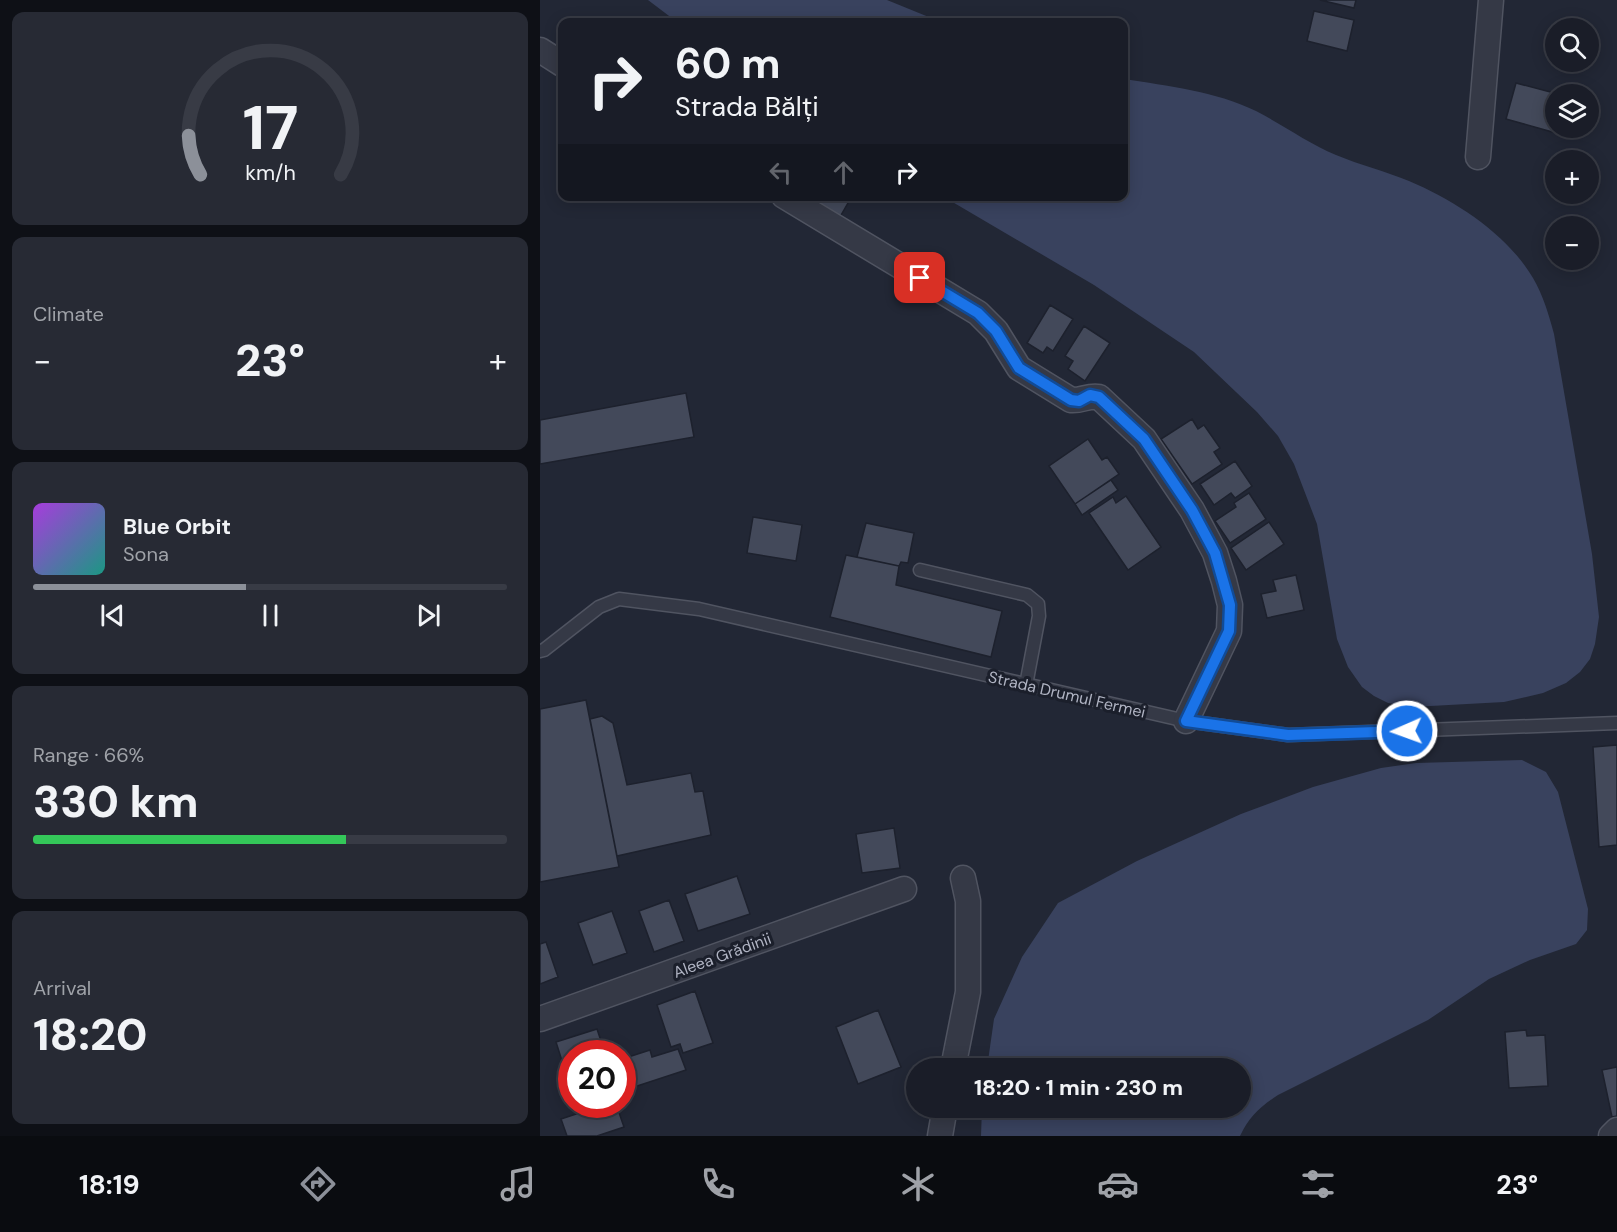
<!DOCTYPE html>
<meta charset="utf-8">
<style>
:root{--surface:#1a1d28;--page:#272a34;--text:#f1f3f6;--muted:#9fa2a8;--line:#383b45;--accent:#8c9099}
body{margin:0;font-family:"DM Sans",sans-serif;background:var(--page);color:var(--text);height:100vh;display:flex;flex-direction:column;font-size:22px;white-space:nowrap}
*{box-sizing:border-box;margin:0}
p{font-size:20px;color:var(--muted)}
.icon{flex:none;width:33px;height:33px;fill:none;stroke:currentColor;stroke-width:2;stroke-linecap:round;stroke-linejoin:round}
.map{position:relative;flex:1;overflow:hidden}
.sheet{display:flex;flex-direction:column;gap:12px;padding:12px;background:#0e1016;width:540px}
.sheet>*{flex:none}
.top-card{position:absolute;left:18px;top:18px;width:570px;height:183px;border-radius:12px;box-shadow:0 3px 15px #0003,0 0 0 2px var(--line);background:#1a1d28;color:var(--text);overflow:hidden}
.buttons{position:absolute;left:1005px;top:18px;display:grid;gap:12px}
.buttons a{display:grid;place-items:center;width:54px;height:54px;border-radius:50%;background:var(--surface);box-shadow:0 3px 15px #0003,0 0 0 2px var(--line);font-size:30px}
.speed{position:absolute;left:18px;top:1040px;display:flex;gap:12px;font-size:30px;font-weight:700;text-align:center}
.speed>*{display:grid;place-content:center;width:78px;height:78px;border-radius:50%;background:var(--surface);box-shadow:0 3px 15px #0003,0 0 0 2px var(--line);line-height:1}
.speed .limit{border:9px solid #d22;background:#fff;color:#111}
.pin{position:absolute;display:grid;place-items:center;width:51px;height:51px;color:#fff;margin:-26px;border-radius:12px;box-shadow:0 3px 9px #0006}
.me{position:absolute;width:66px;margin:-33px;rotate:268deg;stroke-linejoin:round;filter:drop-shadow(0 0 4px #0008)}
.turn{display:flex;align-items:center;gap:21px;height:126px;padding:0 18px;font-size:27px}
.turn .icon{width:78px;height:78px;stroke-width:2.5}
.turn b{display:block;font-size:42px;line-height:51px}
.lanes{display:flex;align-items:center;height:57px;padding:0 18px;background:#0003;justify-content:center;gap:30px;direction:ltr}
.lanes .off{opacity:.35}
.big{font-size:45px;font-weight:800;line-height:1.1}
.sheet .widget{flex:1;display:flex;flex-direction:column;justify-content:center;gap:9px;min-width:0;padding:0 21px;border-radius:12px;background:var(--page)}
.sheet .dial{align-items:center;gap:0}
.dial svg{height:156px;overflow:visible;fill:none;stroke:var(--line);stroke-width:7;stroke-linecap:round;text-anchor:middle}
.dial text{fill:var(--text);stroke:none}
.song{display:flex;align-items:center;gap:18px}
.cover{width:72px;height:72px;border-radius:9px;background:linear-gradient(135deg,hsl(280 70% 55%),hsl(170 70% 35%))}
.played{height:6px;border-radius:3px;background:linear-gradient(90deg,var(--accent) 45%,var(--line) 45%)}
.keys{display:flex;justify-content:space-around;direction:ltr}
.heat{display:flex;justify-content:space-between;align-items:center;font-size:33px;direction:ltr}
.charge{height:9px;border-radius:4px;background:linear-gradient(90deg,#34c759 66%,var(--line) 0)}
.trip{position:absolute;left:366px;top:1058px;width:345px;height:60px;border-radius:30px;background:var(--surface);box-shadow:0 3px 15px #0003,0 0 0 2px var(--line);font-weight:800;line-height:60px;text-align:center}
.tab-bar{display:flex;height:96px;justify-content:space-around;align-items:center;background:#0a0c10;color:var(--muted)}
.tab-bar .icon{width:42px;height:42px}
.tab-bar .selected{color:var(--accent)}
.tab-bar b{font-size:27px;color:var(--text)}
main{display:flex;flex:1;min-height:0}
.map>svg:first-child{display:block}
</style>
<main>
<section class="sheet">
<div class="widget dial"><svg viewBox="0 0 100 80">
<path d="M14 69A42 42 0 1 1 86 69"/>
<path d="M14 69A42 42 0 0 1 8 49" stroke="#8c9099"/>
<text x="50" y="56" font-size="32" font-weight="700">17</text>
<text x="50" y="72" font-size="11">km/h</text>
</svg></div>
<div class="widget"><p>Climate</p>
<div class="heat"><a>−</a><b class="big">23°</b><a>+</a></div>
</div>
<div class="widget">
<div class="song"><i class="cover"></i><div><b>Blue Orbit</b><p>Sona</p></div></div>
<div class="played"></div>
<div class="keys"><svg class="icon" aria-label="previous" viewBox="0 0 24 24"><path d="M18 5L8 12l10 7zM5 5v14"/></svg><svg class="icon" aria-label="pause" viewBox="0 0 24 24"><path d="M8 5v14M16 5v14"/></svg><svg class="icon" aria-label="next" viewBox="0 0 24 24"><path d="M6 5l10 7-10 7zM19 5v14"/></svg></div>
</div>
<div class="widget"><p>Range · 66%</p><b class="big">330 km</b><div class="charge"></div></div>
<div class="widget"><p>Arrival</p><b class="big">18:20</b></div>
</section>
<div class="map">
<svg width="1077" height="1136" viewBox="0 0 1077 1136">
<rect width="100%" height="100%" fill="#222735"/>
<path fill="#39425e" d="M108 0H347L401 22H137Z
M584 79C628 86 675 91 716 111 743 125 768 143 796 155 820 165 845 171 869 181 916 201 967 234 993 278 1003 295 1009 315 1014 334L1052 554 1059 617 1055 644 1050 659 1040 672 1026 683 1003 693 964 702 872 707 848 703 834 696 822 687 808 667 797 639 777 524 754 464 738 436 717 412 654 352 554 285 404 197 584 196Z
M982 760 1006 772 1018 792 1048 909 1047 930 1036 944 990 960 949 979 888 1020 738 1095C720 1107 709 1117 700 1136H441L442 1107H700V1068H447L454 1019 482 957 518 903 597 861 701 814 773 787 841 768 876 763Z"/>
<path fill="#43495a" stroke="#1d212d" stroke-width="1.5" d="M780 0H816L814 8Z
M774 11 814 20 807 51 767 41Z
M976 83 1018 94H1016V128H1025L1023 135 966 119Z
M278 196H312L297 222 275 201Z
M510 305 533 319 513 351 507 347 503 353 487 343Z
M544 326 570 343 545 381 528 369 533 361 525 356Z
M146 393 154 437 0 464V420Z
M652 419 658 429 664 425 680 448 674 452 682 464 652 484 621 439Z
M548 439 562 460 567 457 579 474 535 504 509 466Z
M695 461 712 486 695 498 691 493 674 505 660 484Z
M571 480 578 490 542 515 535 504Z
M709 493 726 519 690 543 675 521 696 507 694 503Z
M586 496 621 547 588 570 549 513 573 497 576 503Z
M213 517 262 525 256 561 207 553Z
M729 522 744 544 706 570 691 548Z
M326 523 374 533 368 563 361 562 359 566 317 557Z
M306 555 359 566 356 585 462 611 451 657 290 617Z
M756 575 764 610 727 618 721 594 736 591 733 580Z
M46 700 79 867 0 882V709Z
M62 716 73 723 87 785 151 773 155 792 163 791 171 835 77 856 50 719Z
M1077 745V845L1059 847 1053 747Z
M354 828 360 868 322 873 316 834Z
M197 876 210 914 158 931 145 894Z
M129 900 144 941 114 952 99 911Z
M72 911 87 953 53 965 38 923Z
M6 942 18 977 0 984V944Z
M155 991 173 1043 143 1053 140 1044 131 1047 117 1005Z
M338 1010 361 1067 318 1084 296 1027Z
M57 1029 65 1053H32V1083H29L16 1042Z
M986 1030 987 1036 1005 1035 1008 1086 969 1088 965 1032Z
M138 1049 146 1070 82 1091V1059L110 1050 112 1057Z
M1077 1067V1116L1072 1117 1062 1070Z
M66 1104H76L84 1127 57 1136H27L21 1119Z"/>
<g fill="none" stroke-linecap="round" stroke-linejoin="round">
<defs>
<path id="service" d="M380 570 487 595 498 604 499 616 486 685
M0 651 4 650 59 607 79 599 159 609 646 721 748 735 1077 723"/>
<path id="minor" d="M0 50 22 64
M938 157 951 0
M244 196 438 313 456 331 479 368 531 400C542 401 548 395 559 397L604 439 652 510 675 553 684 581 690 605 689 631 646 721
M0 1019 364 889
M413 1068 428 992V901L423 878
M400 1136 405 1107
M1071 1136 1077 1130"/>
</defs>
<use href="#service" stroke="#505461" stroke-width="15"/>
<use href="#minor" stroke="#505461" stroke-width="27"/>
<use href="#service" stroke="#353946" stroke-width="12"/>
<use href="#minor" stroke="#353946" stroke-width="24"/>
</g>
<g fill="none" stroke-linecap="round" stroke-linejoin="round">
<defs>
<path id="route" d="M380 278 438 313 456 331 479 368 531 400 539 401 550 395 559 397 604 439 652 510 675 553 690 605 689 631 646 721 748 735 867 731"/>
</defs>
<use href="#route" stroke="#114b97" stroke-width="15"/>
<use href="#route" stroke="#1a73e8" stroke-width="10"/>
</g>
<g text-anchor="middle" stroke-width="6" stroke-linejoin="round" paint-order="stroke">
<g font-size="16" fill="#b0b4c3" stroke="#1b1f2b">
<text transform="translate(527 694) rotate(13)" y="6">Strada Drumul Fermei</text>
<text transform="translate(182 955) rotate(-20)" y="6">Aleea Grădinii</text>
</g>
</g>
</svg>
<div class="buttons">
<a><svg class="icon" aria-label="search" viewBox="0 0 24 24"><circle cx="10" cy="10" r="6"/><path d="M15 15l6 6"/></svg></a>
<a><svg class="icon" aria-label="layers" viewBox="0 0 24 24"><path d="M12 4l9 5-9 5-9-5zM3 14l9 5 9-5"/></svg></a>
<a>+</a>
<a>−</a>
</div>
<div class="speed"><div class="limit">20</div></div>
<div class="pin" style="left:380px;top:278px;background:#d93025"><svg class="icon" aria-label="arrive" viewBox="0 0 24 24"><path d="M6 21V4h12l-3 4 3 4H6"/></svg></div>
<svg class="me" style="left:867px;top:731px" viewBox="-20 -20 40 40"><circle r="17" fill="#1a73e8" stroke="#fff" stroke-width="3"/><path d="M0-11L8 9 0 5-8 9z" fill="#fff"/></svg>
<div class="trip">18:20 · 1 min · 230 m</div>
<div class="top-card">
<div class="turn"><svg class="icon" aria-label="right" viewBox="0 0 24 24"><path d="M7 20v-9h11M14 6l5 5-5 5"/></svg><div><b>60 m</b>Strada Bălți</div></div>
<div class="lanes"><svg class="icon off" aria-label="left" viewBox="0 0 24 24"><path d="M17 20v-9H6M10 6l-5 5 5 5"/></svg><svg class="icon off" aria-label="ahead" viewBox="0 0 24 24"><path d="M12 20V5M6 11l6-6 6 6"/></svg><svg class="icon" aria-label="right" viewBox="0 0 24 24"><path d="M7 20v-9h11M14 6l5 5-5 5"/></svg></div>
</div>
</div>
</main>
<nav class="tab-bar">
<b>18:19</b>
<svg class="icon selected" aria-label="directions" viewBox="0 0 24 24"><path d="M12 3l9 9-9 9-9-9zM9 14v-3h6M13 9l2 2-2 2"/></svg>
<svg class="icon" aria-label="music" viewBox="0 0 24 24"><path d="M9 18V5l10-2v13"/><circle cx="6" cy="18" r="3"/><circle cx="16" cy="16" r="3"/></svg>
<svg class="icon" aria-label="phone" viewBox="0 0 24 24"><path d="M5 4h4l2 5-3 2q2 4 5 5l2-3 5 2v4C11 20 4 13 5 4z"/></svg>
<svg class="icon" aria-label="climate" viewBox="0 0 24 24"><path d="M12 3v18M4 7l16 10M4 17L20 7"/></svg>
<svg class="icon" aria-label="car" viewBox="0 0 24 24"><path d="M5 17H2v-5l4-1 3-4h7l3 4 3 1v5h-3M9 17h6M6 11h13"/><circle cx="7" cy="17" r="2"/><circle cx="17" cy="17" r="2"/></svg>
<svg class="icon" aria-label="filters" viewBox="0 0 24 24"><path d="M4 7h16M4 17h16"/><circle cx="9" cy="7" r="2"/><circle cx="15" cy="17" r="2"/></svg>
<b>23°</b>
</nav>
